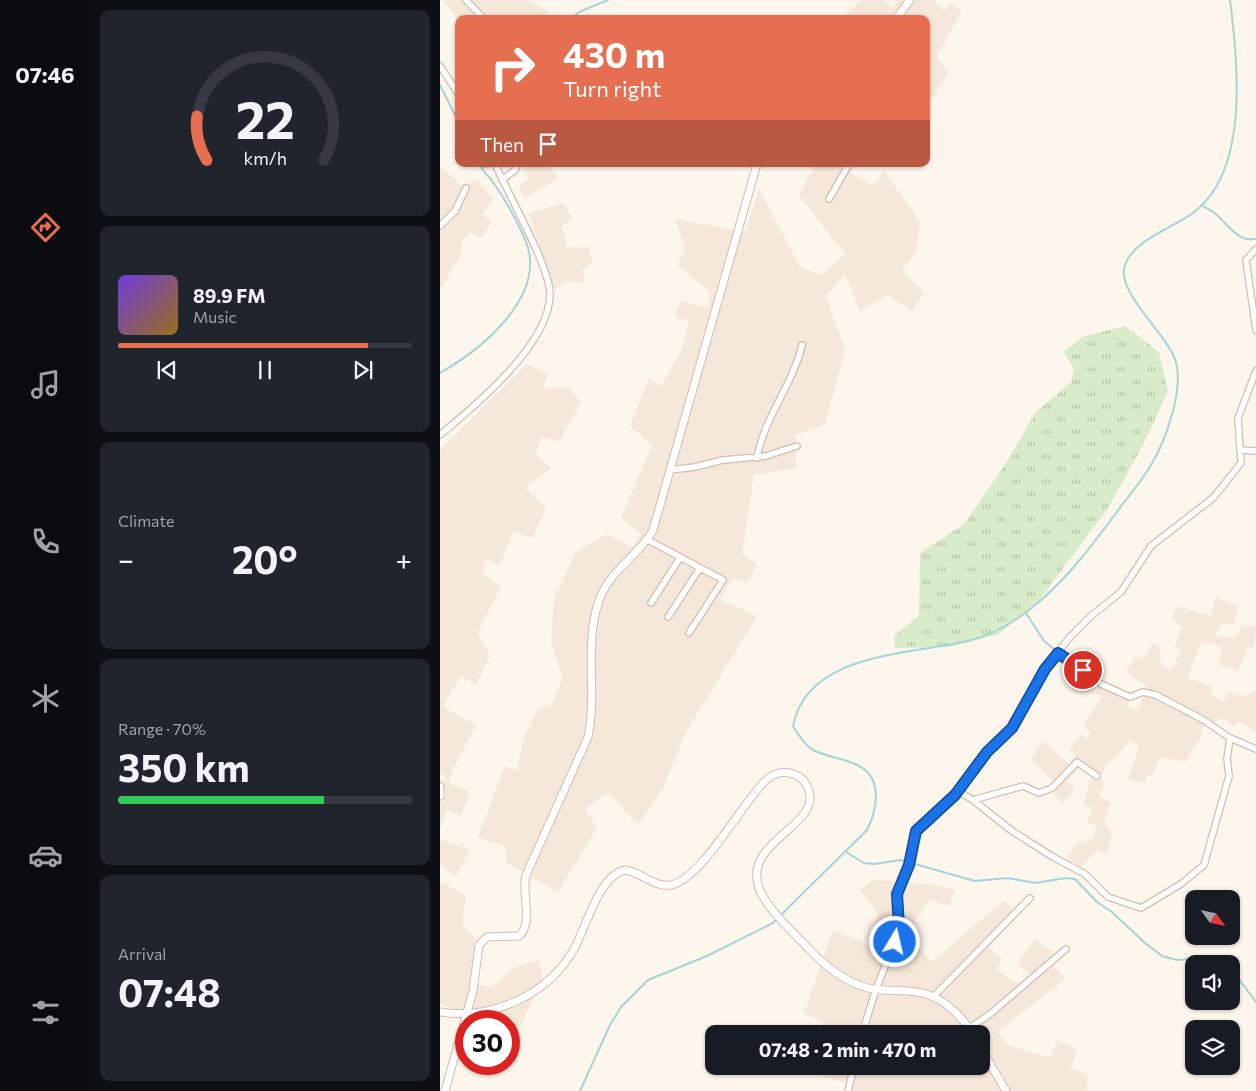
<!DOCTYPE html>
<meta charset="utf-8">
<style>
:root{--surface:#171b24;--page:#20242c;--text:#f1f3f6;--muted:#9ea1a6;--line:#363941;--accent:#e76f51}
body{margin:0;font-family:Commissioner,sans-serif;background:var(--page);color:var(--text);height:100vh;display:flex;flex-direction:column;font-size:19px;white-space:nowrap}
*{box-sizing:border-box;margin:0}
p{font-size:16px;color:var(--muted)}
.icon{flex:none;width:28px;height:28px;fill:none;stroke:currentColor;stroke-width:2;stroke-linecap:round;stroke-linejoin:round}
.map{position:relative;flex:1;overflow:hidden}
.details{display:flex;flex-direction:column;gap:10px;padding:10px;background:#0d0f14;width:350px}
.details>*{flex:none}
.guide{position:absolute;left:15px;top:15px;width:475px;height:152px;border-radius:10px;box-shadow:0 1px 4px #0004;background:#e76f51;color:#fff;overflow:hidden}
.needle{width:32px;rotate:123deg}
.buttons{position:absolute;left:745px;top:890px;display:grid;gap:10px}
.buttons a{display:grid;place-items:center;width:55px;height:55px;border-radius:10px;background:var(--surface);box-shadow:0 1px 4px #0004;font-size:25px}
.speed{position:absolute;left:15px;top:1010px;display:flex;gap:10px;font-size:25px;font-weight:700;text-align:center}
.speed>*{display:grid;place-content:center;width:65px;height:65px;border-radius:50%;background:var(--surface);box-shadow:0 1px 4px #0004;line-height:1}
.speed .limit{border:8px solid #d22;background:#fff;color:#111}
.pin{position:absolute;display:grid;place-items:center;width:42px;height:42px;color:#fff;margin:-21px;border:2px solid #fff;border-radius:50%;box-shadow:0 1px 5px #0007}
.me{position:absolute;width:55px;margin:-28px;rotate:9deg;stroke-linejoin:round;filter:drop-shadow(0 0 4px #0008)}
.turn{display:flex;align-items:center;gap:18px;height:105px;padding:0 25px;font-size:22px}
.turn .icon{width:65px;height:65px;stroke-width:2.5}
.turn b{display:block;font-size:35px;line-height:42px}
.then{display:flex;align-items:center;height:48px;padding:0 25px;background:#0003;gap:10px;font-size:19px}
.big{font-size:38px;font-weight:700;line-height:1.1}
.details .widget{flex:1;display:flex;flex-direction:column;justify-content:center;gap:8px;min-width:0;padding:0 18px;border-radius:10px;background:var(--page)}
.details .dial{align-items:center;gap:0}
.dial svg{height:130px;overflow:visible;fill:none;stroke:var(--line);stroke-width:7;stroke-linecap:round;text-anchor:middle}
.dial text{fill:var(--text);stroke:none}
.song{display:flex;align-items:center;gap:15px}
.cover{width:60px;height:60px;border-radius:8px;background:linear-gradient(135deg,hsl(260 70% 55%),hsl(40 70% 35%))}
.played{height:5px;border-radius:2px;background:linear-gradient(90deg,var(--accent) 85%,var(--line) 85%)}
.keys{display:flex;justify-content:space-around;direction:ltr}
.heat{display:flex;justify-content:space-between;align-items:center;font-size:28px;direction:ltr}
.charge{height:8px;border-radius:4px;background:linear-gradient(90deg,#34c759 70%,var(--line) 0)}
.trip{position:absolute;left:265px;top:1025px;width:285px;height:50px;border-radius:10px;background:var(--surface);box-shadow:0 1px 4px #0004;font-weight:700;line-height:50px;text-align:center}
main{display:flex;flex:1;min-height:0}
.dock{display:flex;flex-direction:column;width:90px;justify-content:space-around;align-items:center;background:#090b0e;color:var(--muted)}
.dock .icon{width:35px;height:35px}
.dock .selected{color:var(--accent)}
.dock b{font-size:22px;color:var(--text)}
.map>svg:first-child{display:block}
</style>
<main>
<nav class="dock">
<b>07:46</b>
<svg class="icon selected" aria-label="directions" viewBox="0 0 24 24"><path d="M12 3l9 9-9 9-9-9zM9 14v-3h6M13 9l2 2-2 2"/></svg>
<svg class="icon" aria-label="music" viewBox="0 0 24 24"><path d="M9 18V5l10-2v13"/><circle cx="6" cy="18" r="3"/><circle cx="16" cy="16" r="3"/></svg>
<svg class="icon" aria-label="phone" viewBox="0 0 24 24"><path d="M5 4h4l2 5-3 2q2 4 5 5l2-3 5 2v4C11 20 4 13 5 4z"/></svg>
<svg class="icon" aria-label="climate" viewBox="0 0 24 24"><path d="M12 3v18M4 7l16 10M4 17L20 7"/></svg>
<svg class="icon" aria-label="car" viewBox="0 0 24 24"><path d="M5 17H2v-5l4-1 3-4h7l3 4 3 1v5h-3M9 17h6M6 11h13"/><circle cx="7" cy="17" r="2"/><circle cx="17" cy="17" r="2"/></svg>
<svg class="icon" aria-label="filters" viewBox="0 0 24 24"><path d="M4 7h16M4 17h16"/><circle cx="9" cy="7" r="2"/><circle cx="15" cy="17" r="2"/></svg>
</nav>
<section class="details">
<div class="widget dial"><svg viewBox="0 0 100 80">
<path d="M14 69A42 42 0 1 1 86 69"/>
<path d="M14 69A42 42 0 0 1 8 42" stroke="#e76f51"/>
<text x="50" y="56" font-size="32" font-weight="700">22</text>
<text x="50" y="72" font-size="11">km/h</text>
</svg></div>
<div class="widget">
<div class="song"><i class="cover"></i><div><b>89.9 FM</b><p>Music</p></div></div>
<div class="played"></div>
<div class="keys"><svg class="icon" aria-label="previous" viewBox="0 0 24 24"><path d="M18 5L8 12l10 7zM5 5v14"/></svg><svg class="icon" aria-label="pause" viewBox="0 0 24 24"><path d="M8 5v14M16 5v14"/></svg><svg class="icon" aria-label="next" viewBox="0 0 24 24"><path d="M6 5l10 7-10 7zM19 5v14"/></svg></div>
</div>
<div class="widget"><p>Climate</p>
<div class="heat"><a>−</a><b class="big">20°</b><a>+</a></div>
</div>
<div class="widget"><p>Range · 70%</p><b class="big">350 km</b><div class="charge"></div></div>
<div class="widget"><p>Arrival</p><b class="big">07:48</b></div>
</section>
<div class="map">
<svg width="816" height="1091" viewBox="0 0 816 1091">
<defs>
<pattern id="grass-tufts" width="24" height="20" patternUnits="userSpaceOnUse" patternTransform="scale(1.25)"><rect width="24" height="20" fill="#d8ecc9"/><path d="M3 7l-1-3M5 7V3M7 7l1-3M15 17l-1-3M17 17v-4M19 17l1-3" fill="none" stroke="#b4c2a5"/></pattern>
</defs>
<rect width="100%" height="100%" fill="#fdf6ec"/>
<path fill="#f5e8da" d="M3 0H86L108 11 105 19H19V21Z
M422 0H444L452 8 458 0H494L504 11 511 3 522 12 496 56 508 73 493 98 486 95V19H402Z
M83 164H113L110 166 118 178 85 198 79 188 89 177 81 169Z
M375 164H415L410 173 433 186 444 171 480 222 476 252 462 270 484 293 472 311 447 295 420 311 405 274 386 297 405 350 385 424 356 435V468L314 475 302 553 317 565 307 583 293 578 280 600 317 616 246 732 223 788 198 825 168 792 145 809 157 828 118 892 67 863 65 846 38 837 65 766 77 771 83 740 98 709 111 706 123 678 111 642 114 599 136 552 166 534 192 547 201 534 181 518 212 445 190 426 209 378 221 387 242 349 249 321 235 317 241 301 268 308 270 292 237 265 245 248 235 219 305 232 319 189 360 267 382 275 405 254 359 195Z
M0 166 22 186 36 179 53 199 42 215 52 222 41 238 30 231 22 241 21 254 0 290Z
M124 203 132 219 121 226 125 236 127 248 149 247 152 263 142 270 146 283 126 281 113 290 89 213Z
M87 364 107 374 103 389 128 387 141 402 120 441 101 437 96 455 111 468 85 488 106 508 92 538 74 531 59 566 47 558 41 572 61 587 37 633 50 655 36 685 21 676 3 707 36 725 13 769 9 783 30 792 21 816 7 810 0 829V779L8 782 0 772V450Z
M776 597 798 607 794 624H781L776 636 795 638 803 625 816 627 814 650 809 646 797 671 779 665 782 647 762 641 747 678 771 686V694L784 702 789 691 805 697 816 691V732L799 721 794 727 781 717 770 728 763 724 760 738 746 762 719 757 712 776H707L705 783 688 780 699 746 689 740 676 757 667 764 661 776 664 785 659 797 671 802 664 821 672 832 667 854 657 850 641 867 628 858 636 843 654 839 656 826 647 822 653 808 644 805 651 776 639 768 627 781 635 789 623 804 615 795 613 782 591 759 603 741 629 764 636 755 629 750 642 734 648 740 651 734 644 724 662 697 655 693 664 682 690 698 688 707 698 711 707 686 686 672 696 656 703 659 713 643 720 648 721 664 731 671 741 650 734 648 742 627 732 618 737 606 770 616Z
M0 839 30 850 16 877 0 864Z
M433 880 489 884 515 890 508 906 490 899 469 929 480 937 475 944 492 962 563 901 579 913 549 947 562 959 556 969 579 985 589 974 577 964 595 939 616 954 610 960 625 979 558 1032 567 1045 610 1058 617 1040 637 1049 631 1068 648 1075 646 1089 650 1091H412L413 1084 382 1077 383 1066H541V1034H378L383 1022 364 1013 393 930 444 952 449 943 432 927 440 916 420 890Z
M2 882 26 896 22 925 35 938 30 982 52 988 72 968 99 960 103 978 78 1031 69 1034V1021H37V1017L0 1004V884Z"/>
<path fill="url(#grass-tufts)" d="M685 326 719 352 728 391 702 447 668 508 600 599 559 634 509 647 455 648 454 636 479 616 480 553 525 523 564 466 596 412 631 382 634 369 624 352 642 337Z"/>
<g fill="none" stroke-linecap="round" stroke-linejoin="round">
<path stroke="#a5d3da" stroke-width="2" d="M130 19 139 12 168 0
M0 85 19 123
M58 165 71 164
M41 167 53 166
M761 205C766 208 773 211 778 216 789 226 798 242 816 239
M0 373C42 349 109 295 85 239 77 221 66 201 55 185 51 178 43 172 39 164
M586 613 604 641 614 649
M406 852 424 863 434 864 461 860 535 881 567 878 595 883 626 878 635 879 657 902 672 912 705 943 722 956 737 960 775 957 786 964
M341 915 427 830C437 810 444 777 417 765 403 758 387 757 373 750 364 745 358 734 353 726 367 652 470 655 527 641 547 637 568 626 585 613 622 586 652 546 679 509 690 495 702 480 711 465 726 440 745 387 735 359 726 334 680 295 684 269 689 241 733 228 753 213 810 171 798 62 790 0
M791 969 816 1002
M140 1091 170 1025 181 1007 208 980 267 956 333 923 338 918"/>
<defs>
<path id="minor" d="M26 0 44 19
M0 66 19 95
M62 180 75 170 77 164
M389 199 409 164
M0 226 15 211 26 188
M816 249 806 260 816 330
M0 435C36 405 110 344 110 294 110 267 67 192 55 164
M800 450 816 451
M317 458C324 417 353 385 362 345
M230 470 255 467 283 460 326 456 357 446
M208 540 283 580 249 633
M211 603 240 558
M228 617 260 568
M618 653 661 684 690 697 703 692 716 695 762 719 790 738 816 749
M518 791 533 800 572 831 613 857 645 874 668 897 701 908 741 884 764 865 789 776 787 759 790 738
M533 800 583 786 599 793 612 788 637 762 657 776
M493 997 590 898
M529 1028 549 1015 626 949
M422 1034 436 989 458 934 457 895 469 865 476 831 515 795 547 751 572 728 605 669 629 638 651 616 681 592 711 546 773 498 801 463 798 418 816 371
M408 1091 414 1066"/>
<path id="tertiary" d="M456 19 470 0
M0 787V796
M0 1012C53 1020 108 995 134 949 146 928 159 875 185 870 201 872 215 888 231 885 262 879 303 801 327 779 340 768 361 771 368 788 384 826 302 840 319 888 326 908 354 933 369 949 385 966 405 982 428 988 444 992 461 989 477 992 502 996 520 1014 533 1034
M541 1048 566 1091
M5 1091 33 991 39 945 47 937 79 936C94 923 81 893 86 875L148 737C158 690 142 638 162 593 174 568 200 554 213 530L317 164"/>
</defs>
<use href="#minor" stroke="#d1beb0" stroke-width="8"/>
<use href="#tertiary" stroke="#d1beb0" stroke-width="9"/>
<use href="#minor" stroke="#fff" stroke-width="5.5"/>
<use href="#tertiary" stroke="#fff" stroke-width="7"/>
</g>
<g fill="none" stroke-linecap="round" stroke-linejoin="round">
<defs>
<path id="route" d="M455 942 459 927 457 894 469 865 476 831 515 795 547 752 572 728 605 669 618 653 643 670"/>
</defs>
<use href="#route" stroke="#114b97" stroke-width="12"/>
<use href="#route" stroke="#1a73e8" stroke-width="9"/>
</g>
</svg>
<div class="buttons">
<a><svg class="needle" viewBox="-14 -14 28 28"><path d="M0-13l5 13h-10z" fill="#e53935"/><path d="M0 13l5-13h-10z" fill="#9ea1a6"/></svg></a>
<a><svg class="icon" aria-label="sound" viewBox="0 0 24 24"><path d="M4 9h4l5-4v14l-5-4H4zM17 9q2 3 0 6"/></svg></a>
<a><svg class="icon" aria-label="layers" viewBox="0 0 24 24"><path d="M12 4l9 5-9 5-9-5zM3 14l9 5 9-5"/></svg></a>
</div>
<div class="speed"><div class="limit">30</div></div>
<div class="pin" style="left:643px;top:670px;background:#d93025"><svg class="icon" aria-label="arrive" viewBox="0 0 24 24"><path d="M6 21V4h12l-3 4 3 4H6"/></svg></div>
<svg class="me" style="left:455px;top:942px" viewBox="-20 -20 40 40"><circle r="17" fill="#1a73e8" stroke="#fff" stroke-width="3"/><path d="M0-11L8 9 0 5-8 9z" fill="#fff"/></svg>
<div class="trip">07:48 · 2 min · 470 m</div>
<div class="guide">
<div class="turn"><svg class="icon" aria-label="right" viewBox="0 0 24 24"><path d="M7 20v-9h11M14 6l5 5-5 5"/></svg><div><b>430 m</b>Turn right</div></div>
<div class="then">Then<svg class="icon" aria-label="arrive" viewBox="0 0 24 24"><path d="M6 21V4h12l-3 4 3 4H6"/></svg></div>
</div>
</div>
</main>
